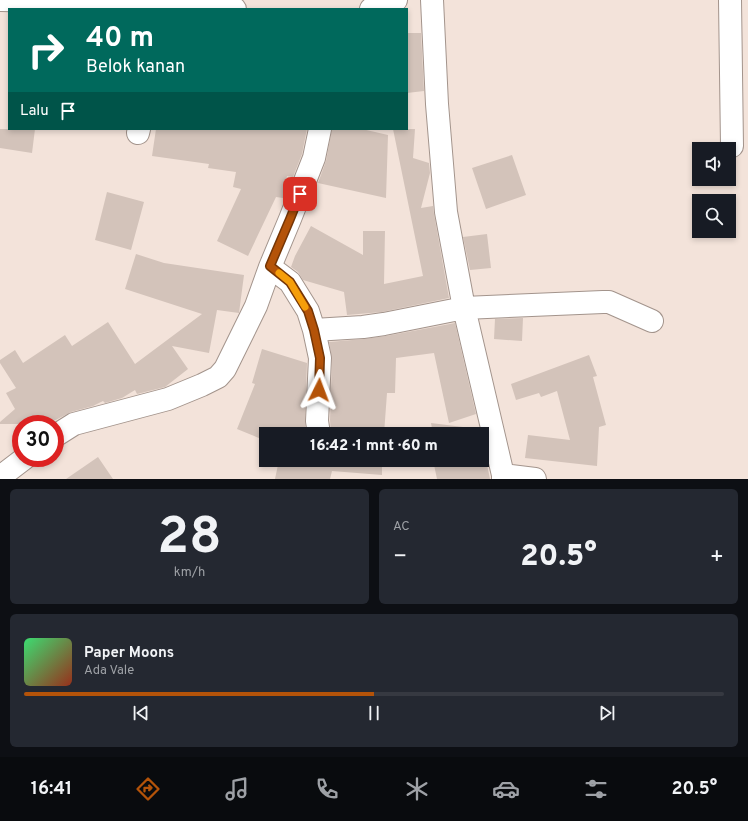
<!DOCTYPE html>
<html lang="id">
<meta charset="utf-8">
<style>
:root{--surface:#171b24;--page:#242831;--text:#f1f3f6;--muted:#9ea1a6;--line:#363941;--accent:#b45309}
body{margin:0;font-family:Overpass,sans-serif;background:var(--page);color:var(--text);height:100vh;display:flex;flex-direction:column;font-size:15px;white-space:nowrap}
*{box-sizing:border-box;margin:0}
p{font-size:13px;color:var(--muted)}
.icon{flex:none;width:22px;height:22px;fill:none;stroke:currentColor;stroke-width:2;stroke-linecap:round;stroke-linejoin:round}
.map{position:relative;height:479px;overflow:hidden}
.sheet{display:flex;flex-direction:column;gap:10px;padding:10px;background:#0d0f14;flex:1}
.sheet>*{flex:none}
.banner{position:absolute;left:8px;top:8px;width:400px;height:122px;border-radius:0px;box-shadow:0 2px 6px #0003;background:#00695c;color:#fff;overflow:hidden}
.buttons{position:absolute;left:692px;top:142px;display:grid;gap:8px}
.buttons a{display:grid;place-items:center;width:44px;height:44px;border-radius:0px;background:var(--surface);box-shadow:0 2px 6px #0003;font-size:20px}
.speed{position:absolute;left:12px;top:415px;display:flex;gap:8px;font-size:20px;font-weight:700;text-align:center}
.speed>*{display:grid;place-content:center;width:52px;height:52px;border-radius:50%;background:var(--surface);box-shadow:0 2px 6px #0003;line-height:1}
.speed .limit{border:6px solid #d22;background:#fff;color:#111}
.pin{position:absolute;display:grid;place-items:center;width:34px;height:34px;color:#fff;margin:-17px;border-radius:8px;box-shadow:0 2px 6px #0006}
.me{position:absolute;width:44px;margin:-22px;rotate:3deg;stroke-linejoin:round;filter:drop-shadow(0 0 3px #0008)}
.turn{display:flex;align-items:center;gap:14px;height:84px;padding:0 12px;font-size:18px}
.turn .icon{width:52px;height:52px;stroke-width:2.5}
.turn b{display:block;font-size:28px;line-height:34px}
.then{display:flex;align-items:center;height:38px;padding:0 12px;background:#0003;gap:8px;font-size:15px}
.big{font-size:30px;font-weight:800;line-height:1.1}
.sheet .card{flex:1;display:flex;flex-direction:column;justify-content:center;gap:6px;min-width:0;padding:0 14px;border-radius:6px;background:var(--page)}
.sheet .dial{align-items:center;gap:0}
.dial b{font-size:52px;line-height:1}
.song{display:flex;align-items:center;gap:12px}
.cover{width:48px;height:48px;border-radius:6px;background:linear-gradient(135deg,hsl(140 70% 55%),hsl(10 70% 35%))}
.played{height:4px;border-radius:2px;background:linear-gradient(90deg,var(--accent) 50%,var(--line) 50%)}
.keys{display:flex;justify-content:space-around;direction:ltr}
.heat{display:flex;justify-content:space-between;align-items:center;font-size:22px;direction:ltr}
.sheet .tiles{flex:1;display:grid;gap:10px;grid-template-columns:1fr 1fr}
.card:last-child{grid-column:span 2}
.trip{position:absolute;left:259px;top:427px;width:230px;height:40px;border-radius:0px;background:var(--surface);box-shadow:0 2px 6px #0003;font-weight:800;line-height:40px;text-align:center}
.menu{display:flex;height:64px;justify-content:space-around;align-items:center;background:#090b0e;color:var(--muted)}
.menu .icon{width:28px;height:28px}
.menu .active{color:var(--accent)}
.menu b{font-size:18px;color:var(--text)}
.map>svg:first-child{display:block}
</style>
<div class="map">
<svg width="748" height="479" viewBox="0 0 748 479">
<rect width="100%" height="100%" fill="#f3e3da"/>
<path fill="#d3c3ba" d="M407 33H421L424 91 407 93Z
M0 129H35L32 153 0 148Z
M156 129H307L302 154 293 177 287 176 283 198 276 197 248 256 217 241 241 189 233 187 236 172 208 168 209 164 152 156Z
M332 129H362L388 135 386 198 318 183 326 161Z
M393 129H415L413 158 429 163 430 173 421 208 433 206 434 214 449 298 382 312 347 315 344 292 303 280 298 272 291 267 295 256 311 226 363 255V231H385L384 284 423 276Z
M512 155 526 195 486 209 472 168Z
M107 192 144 202 131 250 95 240Z
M487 234 491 268 470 270 463 237Z
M136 254 164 263 244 275 239 313 217 310 209 353 172 346 188 369 165 387 137 394 135 390 122 398 105 403 103 401 93 406 71 412 48 424H0V422L15 409 6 393 16 388 0 363V360L15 350 23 363 65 335 72 346 108 322 135 364 202 314 125 289Z
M523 318 522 341 494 339 495 319Z
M455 323 476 414 449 423 434 353 396 358 395 393H387L384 434H331L330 420 332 359 329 342 364 339 386 336Z
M262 349 307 363 305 420 306 434H266V441L237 429 255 384 252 383Z
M589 355 597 376 593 377 606 425 599 427 597 466 525 458 528 435 570 440 557 391 541 397 539 393 516 400 511 384Z
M431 423 479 429 481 434H433Z
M482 440 490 479H437L433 460H482Z
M98 457 113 479H66Z
M279 460H382V475L332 471 330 479H275Z"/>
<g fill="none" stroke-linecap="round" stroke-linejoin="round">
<defs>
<path id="minor" d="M1 0 125 3 235 9
M432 0 437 104 446 212 464 308 503 475V479
M730 0 732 146
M371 9 396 0
M138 133 139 129
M270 267 290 282 308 311 314 330 320 358 317 421 319 434
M314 330 363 327 384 324 464 308 603 302H609L652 321
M55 436 74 424 168 399 202 385 218 377 225 369 256 306 270 267 290 219 314 158 320 129
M503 475 535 479
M0 477 25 458"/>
</defs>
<use href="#minor" stroke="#a3948c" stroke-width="24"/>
<use href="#minor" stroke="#fff" stroke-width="22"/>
</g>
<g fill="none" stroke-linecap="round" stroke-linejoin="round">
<defs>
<path id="route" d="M300 194 290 219 270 266 290 282 308 311 314 330 320 358 319 390"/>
</defs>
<use href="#route" stroke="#753606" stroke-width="10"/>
<use href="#route" stroke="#b45309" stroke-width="7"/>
<path stroke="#f59e0b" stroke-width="7" d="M279 273 290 282 305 307"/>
</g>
</svg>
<div class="buttons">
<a><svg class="icon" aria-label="sound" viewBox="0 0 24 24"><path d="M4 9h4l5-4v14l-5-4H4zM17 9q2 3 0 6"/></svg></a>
<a><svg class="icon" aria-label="search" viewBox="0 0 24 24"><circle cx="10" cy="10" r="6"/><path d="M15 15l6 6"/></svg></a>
</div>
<div class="speed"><div class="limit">30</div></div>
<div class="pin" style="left:300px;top:194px;background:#d93025"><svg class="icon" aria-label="arrive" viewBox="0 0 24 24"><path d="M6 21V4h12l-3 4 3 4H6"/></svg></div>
<svg class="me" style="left:319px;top:390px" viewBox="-20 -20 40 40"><path d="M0-17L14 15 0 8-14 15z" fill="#b45309" stroke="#fff" stroke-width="4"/></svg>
<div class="trip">16:42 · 1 mnt · 60 m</div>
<div class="banner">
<div class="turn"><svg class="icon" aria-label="right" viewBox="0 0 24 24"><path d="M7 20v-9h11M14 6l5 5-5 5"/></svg><div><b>40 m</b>Belok kanan</div></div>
<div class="then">Lalu<svg class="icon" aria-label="arrive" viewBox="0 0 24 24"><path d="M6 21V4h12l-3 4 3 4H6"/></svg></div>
</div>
</div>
<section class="sheet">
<div class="tiles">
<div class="card dial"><b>28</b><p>km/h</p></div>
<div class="card"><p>AC</p>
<div class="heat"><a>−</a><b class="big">20.5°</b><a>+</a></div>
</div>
<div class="card">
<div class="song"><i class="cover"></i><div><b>Paper Moons</b><p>Ada Vale</p></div></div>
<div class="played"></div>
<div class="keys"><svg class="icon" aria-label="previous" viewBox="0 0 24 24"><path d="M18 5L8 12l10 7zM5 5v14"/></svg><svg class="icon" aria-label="pause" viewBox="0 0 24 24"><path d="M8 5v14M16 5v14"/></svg><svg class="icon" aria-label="next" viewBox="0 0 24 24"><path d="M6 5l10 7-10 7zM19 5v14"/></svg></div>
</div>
</div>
</section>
<nav class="menu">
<b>16:41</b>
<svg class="icon active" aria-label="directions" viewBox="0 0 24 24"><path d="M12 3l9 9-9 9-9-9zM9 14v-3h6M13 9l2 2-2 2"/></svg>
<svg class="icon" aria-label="music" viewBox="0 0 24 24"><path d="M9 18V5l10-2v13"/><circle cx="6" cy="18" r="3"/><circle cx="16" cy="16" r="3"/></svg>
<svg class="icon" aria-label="phone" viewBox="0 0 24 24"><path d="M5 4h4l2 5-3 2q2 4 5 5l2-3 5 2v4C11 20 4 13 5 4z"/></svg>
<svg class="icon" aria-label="climate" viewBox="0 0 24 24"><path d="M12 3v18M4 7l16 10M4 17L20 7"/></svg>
<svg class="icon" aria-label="car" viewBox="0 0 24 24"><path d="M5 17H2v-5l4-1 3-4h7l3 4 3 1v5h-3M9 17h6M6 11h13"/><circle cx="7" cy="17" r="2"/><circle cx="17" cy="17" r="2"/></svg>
<svg class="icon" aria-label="filters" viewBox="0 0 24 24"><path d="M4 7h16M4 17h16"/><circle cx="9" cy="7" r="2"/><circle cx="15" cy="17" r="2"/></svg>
<b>20.5°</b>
</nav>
